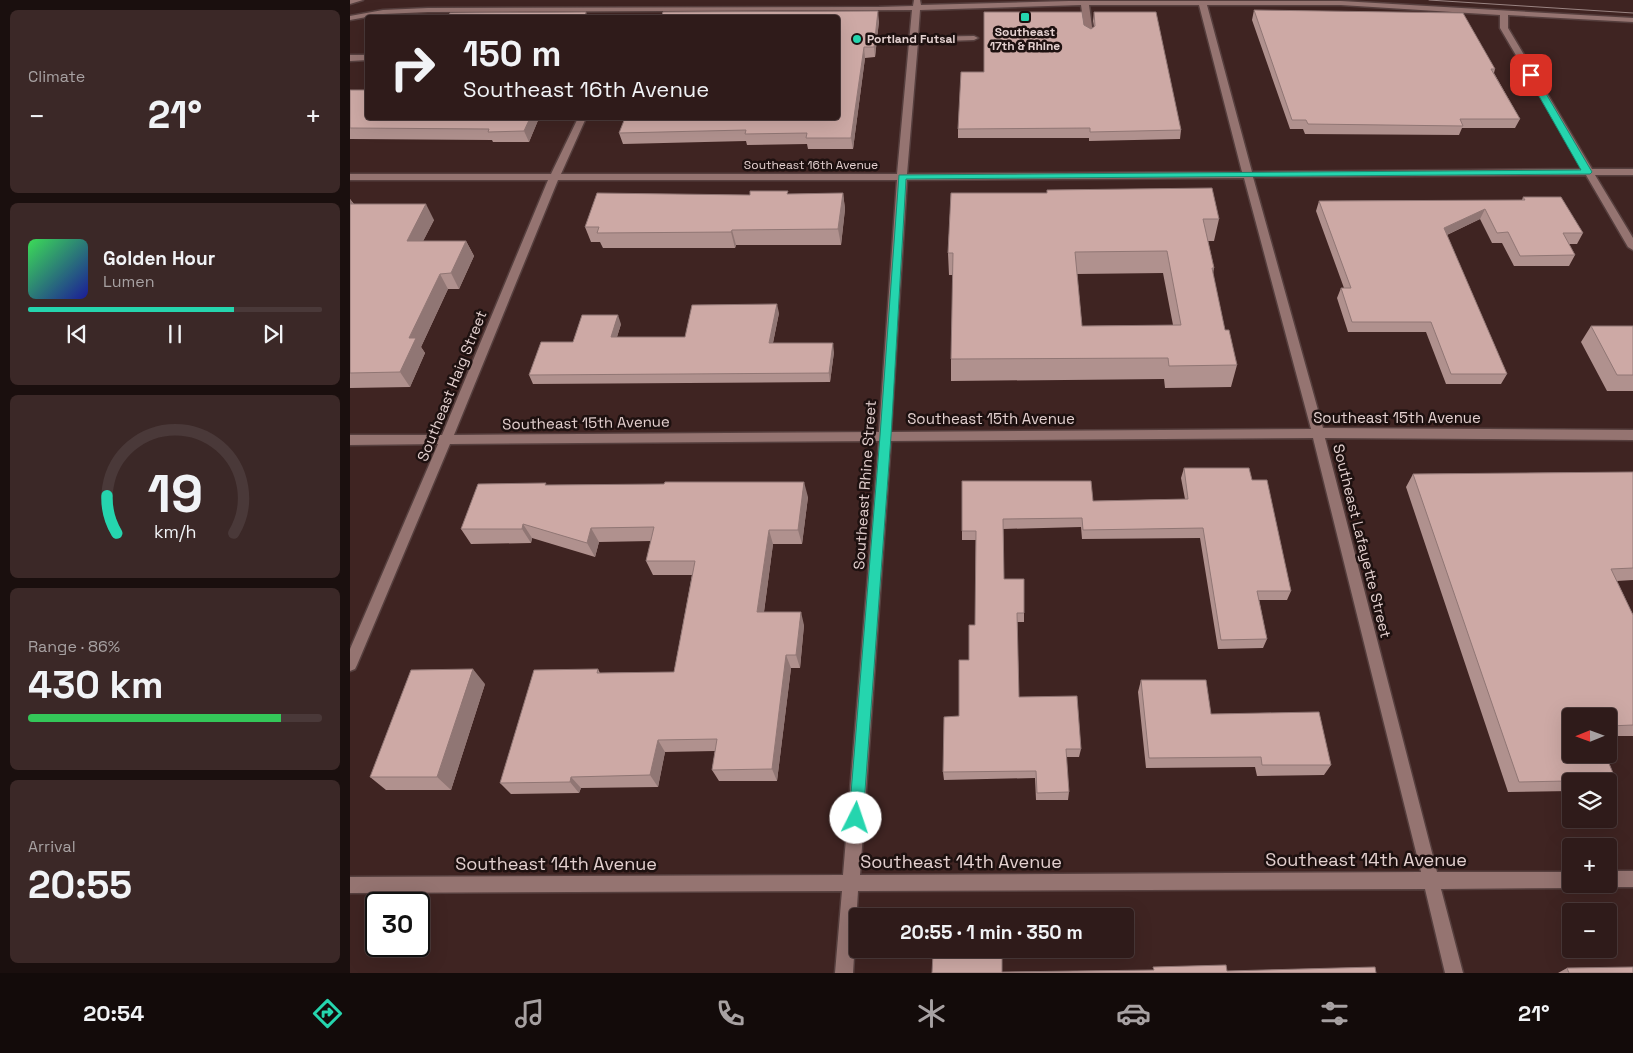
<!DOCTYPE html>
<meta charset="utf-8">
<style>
:root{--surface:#2f1b1a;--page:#3b2827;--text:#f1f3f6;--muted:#a7a1a2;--line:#4a3939;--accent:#25d5ae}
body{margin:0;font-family:"Space Grotesk",sans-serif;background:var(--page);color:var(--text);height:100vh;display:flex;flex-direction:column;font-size:19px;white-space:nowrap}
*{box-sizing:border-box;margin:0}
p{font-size:16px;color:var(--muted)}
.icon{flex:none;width:28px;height:28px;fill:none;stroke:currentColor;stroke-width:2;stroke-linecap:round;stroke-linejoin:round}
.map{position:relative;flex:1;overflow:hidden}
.drawer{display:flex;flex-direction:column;gap:10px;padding:10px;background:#1a0f0e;width:350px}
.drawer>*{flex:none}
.top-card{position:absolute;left:15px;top:15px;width:475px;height:105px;border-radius:5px;box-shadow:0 5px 20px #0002,0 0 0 1px var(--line);background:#2f1b1a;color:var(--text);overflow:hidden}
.needle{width:32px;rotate:269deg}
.controls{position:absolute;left:1212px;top:708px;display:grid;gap:10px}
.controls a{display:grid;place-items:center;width:55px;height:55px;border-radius:5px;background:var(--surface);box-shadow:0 5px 20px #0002,0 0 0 1px var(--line);font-size:25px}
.speed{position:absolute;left:15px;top:892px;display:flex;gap:10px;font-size:25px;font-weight:700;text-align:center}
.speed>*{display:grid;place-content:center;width:65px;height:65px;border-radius:50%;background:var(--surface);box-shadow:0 5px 20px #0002,0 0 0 1px var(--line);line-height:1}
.speed .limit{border:2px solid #111;border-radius:8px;background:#fff;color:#111}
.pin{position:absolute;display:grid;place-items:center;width:42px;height:42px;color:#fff;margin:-21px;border-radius:10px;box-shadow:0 2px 8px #0006}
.me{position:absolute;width:55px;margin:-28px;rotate:4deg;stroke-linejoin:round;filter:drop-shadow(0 0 4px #0008)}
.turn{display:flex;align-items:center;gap:18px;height:105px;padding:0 15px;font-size:22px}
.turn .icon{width:65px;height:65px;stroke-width:2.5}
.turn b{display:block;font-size:35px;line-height:42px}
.big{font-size:38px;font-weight:700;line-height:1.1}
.drawer .tile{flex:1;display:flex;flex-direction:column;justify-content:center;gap:8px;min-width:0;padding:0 18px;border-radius:8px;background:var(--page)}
.drawer .dial{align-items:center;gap:0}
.dial svg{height:130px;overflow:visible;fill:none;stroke:var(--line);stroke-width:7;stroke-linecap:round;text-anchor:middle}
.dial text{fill:var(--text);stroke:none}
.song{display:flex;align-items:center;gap:15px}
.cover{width:60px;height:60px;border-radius:8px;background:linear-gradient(135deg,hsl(130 70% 55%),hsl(240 70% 35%))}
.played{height:5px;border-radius:2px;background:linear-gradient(90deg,var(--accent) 70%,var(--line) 70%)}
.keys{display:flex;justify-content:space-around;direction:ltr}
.heat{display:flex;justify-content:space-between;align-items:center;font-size:28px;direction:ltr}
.charge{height:8px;border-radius:4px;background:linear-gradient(90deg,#34c759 86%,var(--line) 0)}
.trip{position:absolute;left:499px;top:908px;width:285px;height:50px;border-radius:5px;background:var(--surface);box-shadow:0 5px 20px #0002,0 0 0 1px var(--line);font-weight:700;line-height:50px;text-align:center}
.dock{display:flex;height:80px;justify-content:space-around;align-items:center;background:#130b0a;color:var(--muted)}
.dock .icon{width:35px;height:35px}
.dock .current{color:var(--accent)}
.dock b{font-size:22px;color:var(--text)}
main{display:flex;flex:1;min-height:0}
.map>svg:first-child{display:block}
</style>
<main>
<section class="drawer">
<div class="tile"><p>Climate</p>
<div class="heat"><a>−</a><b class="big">21°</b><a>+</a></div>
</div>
<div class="tile">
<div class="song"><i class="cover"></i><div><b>Golden Hour</b><p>Lumen</p></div></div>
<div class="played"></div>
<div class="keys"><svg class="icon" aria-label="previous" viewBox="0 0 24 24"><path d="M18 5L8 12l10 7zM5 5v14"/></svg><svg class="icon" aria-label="pause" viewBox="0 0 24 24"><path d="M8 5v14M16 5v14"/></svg><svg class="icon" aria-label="next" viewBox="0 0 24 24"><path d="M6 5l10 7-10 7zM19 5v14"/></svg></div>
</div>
<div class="tile dial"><svg viewBox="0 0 100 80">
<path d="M14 69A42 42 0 1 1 86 69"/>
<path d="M14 69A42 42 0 0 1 8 46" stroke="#25d5ae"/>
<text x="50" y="56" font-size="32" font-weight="700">19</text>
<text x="50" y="72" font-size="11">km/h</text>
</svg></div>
<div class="tile"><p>Range · 86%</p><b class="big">430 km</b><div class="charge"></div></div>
<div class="tile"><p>Arrival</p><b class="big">20:55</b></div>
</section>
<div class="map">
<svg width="1283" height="973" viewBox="0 0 1283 973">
<rect width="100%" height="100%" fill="#3f2422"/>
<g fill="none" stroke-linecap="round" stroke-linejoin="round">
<defs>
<path id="minor" d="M0 0H13L0 4Z
M564 0H570L571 5 719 1H991L1283 18V22L1158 15V28L1242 169H1283V175H1245L1283 238V250L1278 247 1236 175 903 177 973 428 1283 430V440L975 438 1087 872H1221V884H1228L1221 888 1091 889 1113 973H1095L1075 889 508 891 503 973H485L492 891 0 893V877L493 875 529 441 100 444 7 665 5 669 0 671V649L88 444 0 445V435H92L198 180H0V174H201L228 118H236L211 174H547L562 10 78 12 33 14 0 20V16L33 10 78 8 529 7 563 6ZM731 5 735 34 739 36 743 34 739 5H849L892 172 557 174 568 42 624 40 628 38 624 36 568 37 570 10ZM857 5H991L1150 15V28L1233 169 902 172ZM894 178 961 429 541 432 557 180ZM208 180H547L529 432 104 435ZM963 438 1071 872 510 875 541 441Z
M0 55H18V60L0 61Z
M1259 871H1283V887H1259L1253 885 1259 884Z"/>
</defs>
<use href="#minor" stroke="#563f3e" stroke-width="3"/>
<use href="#minor" fill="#957471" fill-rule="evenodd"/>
<path stroke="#9a8482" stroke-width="1" d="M1079 0 1283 13"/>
</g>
<path fill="#b0918e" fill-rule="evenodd" d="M904 10 1145 69 1144 73 1170 119 1165 128H1112L1109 135 955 134 953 129H940L902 20Z
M744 12 831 130 830 139 739 141V138H608V129L634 72 734 25 741 29 744 27 743 21Z
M488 18 529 21 525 57 515 58 503 149H458L457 144 397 145 396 141 273 144 269 133Z
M0 90 18 118H189L179 142H143L142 140 0 139Z
M493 193 495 209 491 245H386L385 248H253L250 242H241L235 227 400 195Z
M601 193 869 219 864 241H858L864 268 863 274 875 330 887 365 881 387 815 388 814 379 601 381V359L603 275H599L598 253ZM813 273 823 325 732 326 727 274Z
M1173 197 1233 233 1227 244H1219L1225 255 1219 266H1164L1152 243H1142L1130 219 1097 235 1157 374 1151 384H1096L1076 332H998L987 298 991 288H994L966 211 969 201 1172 200Z
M0 199 4 204 84 220 73 241H116L124 256 109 289H98L71 347 75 353 60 387 0 388Z
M429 313 423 343 484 352 480 382 183 384 179 375 223 342 271 324 267 337H335Z
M1241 326H1283V391H1257L1231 342Z
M834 468 902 480 941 591 937 600H909L917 639 913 648 868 649 850 538 732 539 731 527 653 529 654 579 674 613V622H667L669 697 731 749 729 757H716L719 792 718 800H686L685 778 594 780 593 772 609 716 619 660 625 625 626 540H612V481L743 501 835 499 831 478Z
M1283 472V580L1267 581 1283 615V736H1259V716H1221L1266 780 1259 786V781H1221V791L1158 792 1056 487 1063 474Z
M197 485 458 497 452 544H423L414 612 454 625 450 668H441L427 781H369L362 770 365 751 315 752 308 787 231 788 229 793 161 794 150 783 248 669 250 673 324 672 342 575H303L296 561 301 541 249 542 245 557 182 538 181 543 121 544 111 529Z
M791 680 861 714 981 765 974 775 907 776 905 767 796 768 788 692Z
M135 684 101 790H36L20 777Z
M1217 968 1283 973H1208Z"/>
<path fill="#907674" d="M528 11 529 21 525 57 524 47Z
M236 12 238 18H234Z
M514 47 515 58 503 149 501 138Z
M180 118H189L179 142 174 131Z
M493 193 495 209 491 245 488 229Z
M0 199 9 214 0 210Z
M76 204 84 220 65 257 57 241Z
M1135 209 1130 219 1090 238 1094 228Z
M382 230 386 245 385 248 381 232Z
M116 241 124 256 109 289 101 273Z
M90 274 98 289 71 347 75 353 60 387 50 372 59 338Z
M427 304 429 313 421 352 419 343Z
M268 315 271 324 264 346 261 337Z
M483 343 484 352 480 382 479 373Z
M454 482 458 497 452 544 448 530Z
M173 524 182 538 181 543 172 529Z
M241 528 249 542 245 557 237 543Z
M419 530 423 544 412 626 407 612Z
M451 612 454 625 450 668 446 655Z
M436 655 441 668 427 781 422 769Z
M123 669 135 684 101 790 87 777Z
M308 740 315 752 308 787 300 775Z
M221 777 231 788 229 793 220 782Z"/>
<path fill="#cda9a5" stroke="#907674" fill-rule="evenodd" d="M904 10 1113 13 1145 69H1141L1170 119H1110L1113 126 958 124 956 120H942Z
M528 11 524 47H514L501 138H456L457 133 395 134 396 130 269 133 275 118H488V18H311L313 12Z
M236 12 234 18H97L100 13Z
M634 12H732L734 25 741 29 745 26 744 12H806L831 130 740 132V128L608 129 611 72H634Z
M0 90H18V118H180L174 131 138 132 139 129 0 128Z
M862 188 869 219H853L864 268H862L875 330H879L887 365 819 366 818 358 601 359 603 253H598L601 193H697V190ZM817 251 831 325 732 326 725 252Z
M400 191H438L437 194 493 193 488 229 382 230 381 232 247 233 249 227H235L247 193 400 195Z
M1173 197H1211L1233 233H1213L1225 255 1170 256 1158 232 1147 233 1135 209 1094 228 1157 374H1101L1081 322H1002L991 288H1001L969 201 1175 200Z
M0 204H76L57 241H116L101 273 90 274 59 338H66L50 372 0 373Z
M427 304 419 343H483L479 373 179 375 191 342H223L232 315H268L261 337H335L342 305Z
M1241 326H1283V375H1267Z
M834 468H899L902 480H917L941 591H907L917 639 871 640 853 528 733 530 732 518 653 519 654 579H674V613H667L669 697 727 696 731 749H716L719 792 687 793 686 771 593 772 594 717 609 716V660H619V625H625L626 531H612V481H741L743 501 838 499Z
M1283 472V568L1261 569 1283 615V725L1259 726V716H1221V754H1255L1266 780 1169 782 1063 474Z
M315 482H454L448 530H419L407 612H451L446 655H436L422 769 362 770 367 739 308 740 300 775 221 777 220 782 150 783 184 670 248 669 247 673 324 672 345 561H296L304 527 241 528 237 543 173 524 172 529H111L128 484 196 483 195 485 314 484Z
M123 669 87 777H20L61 670Z
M791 680H856L861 714 969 712 981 765H912L911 757 799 758Z
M583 953H652V972L804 970 803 967 876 965 877 971 1025 967 1026 973H582Z
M1283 967V973H1219L1217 968Z"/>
<path fill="#25d5ae" stroke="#188a71" d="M1181 72 1185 75 1242 172 1240 174 556 179 541 436 513 818 511 823 506 825 501 823 499 818 530 436 549 175 1231 170 1177 75Z"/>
<g fill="#25d5ae" stroke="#1e1110" stroke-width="2">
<rect x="670" y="12" width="10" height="10" rx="2.5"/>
<circle cx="507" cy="39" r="5"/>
</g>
<g text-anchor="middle" stroke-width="5" stroke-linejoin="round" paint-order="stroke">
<g font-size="12" font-weight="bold" fill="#e3d0cf" stroke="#1e1110">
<text x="675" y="36">Southeast<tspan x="675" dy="14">17th &amp; Rhine</tspan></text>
<text x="517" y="43" text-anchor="start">Portland Futsal</text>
</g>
<g font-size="12" fill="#e3d0cf" stroke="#1e1110">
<text x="461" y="169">Southeast 16th Avenue</text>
</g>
<g font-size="15" fill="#e3d0cf" stroke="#1e1110">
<text transform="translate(102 386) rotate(-68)" y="5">Southeast Haig Street</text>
<text x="1047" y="423">Southeast 15th Avenue</text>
<text x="641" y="424">Southeast 15th Avenue</text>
<text transform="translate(236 423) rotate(-1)" y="5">Southeast 15th Avenue</text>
<text transform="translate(515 485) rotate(-86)" y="5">Southeast Rhine Street</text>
<text transform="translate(1012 541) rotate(76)" y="5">Southeast Lafayette Street</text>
</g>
<g font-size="18" fill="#e3d0cf" stroke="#1e1110">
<text x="1016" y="866">Southeast 14th Avenue</text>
<text x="611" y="868">Southeast 14th Avenue</text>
<text x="206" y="870">Southeast 14th Avenue</text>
</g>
</g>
</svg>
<div class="controls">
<a><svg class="needle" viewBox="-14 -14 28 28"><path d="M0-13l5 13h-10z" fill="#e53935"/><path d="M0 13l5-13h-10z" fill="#a7a1a2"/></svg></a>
<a><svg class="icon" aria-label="layers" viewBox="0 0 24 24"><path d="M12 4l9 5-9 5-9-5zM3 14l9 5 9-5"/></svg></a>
<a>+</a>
<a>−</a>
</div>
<div class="speed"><div class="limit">30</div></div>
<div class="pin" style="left:1181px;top:75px;background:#d93025"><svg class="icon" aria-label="arrive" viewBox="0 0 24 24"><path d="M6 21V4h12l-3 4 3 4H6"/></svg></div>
<svg class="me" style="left:506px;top:818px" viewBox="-20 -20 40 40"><circle r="19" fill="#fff"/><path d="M0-13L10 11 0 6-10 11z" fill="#25d5ae"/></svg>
<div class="trip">20:55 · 1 min · 350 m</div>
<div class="top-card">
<div class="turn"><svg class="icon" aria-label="right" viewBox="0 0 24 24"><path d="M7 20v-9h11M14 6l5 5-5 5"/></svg><div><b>150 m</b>Southeast 16th Avenue</div></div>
</div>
</div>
</main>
<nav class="dock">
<b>20:54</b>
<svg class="icon current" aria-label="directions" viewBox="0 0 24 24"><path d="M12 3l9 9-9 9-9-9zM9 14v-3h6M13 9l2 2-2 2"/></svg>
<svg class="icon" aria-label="music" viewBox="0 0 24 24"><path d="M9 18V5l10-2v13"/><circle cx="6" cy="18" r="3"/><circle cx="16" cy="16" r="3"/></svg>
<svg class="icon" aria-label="phone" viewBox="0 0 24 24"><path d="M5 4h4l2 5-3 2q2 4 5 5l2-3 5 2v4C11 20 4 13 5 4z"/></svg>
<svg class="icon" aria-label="climate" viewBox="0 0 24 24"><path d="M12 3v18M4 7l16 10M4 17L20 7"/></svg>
<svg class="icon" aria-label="car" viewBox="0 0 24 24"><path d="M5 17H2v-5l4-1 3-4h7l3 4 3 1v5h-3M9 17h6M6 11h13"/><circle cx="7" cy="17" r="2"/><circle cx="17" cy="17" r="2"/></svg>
<svg class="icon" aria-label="filters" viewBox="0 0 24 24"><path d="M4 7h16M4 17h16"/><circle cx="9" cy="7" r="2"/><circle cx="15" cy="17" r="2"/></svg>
<b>21°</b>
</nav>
